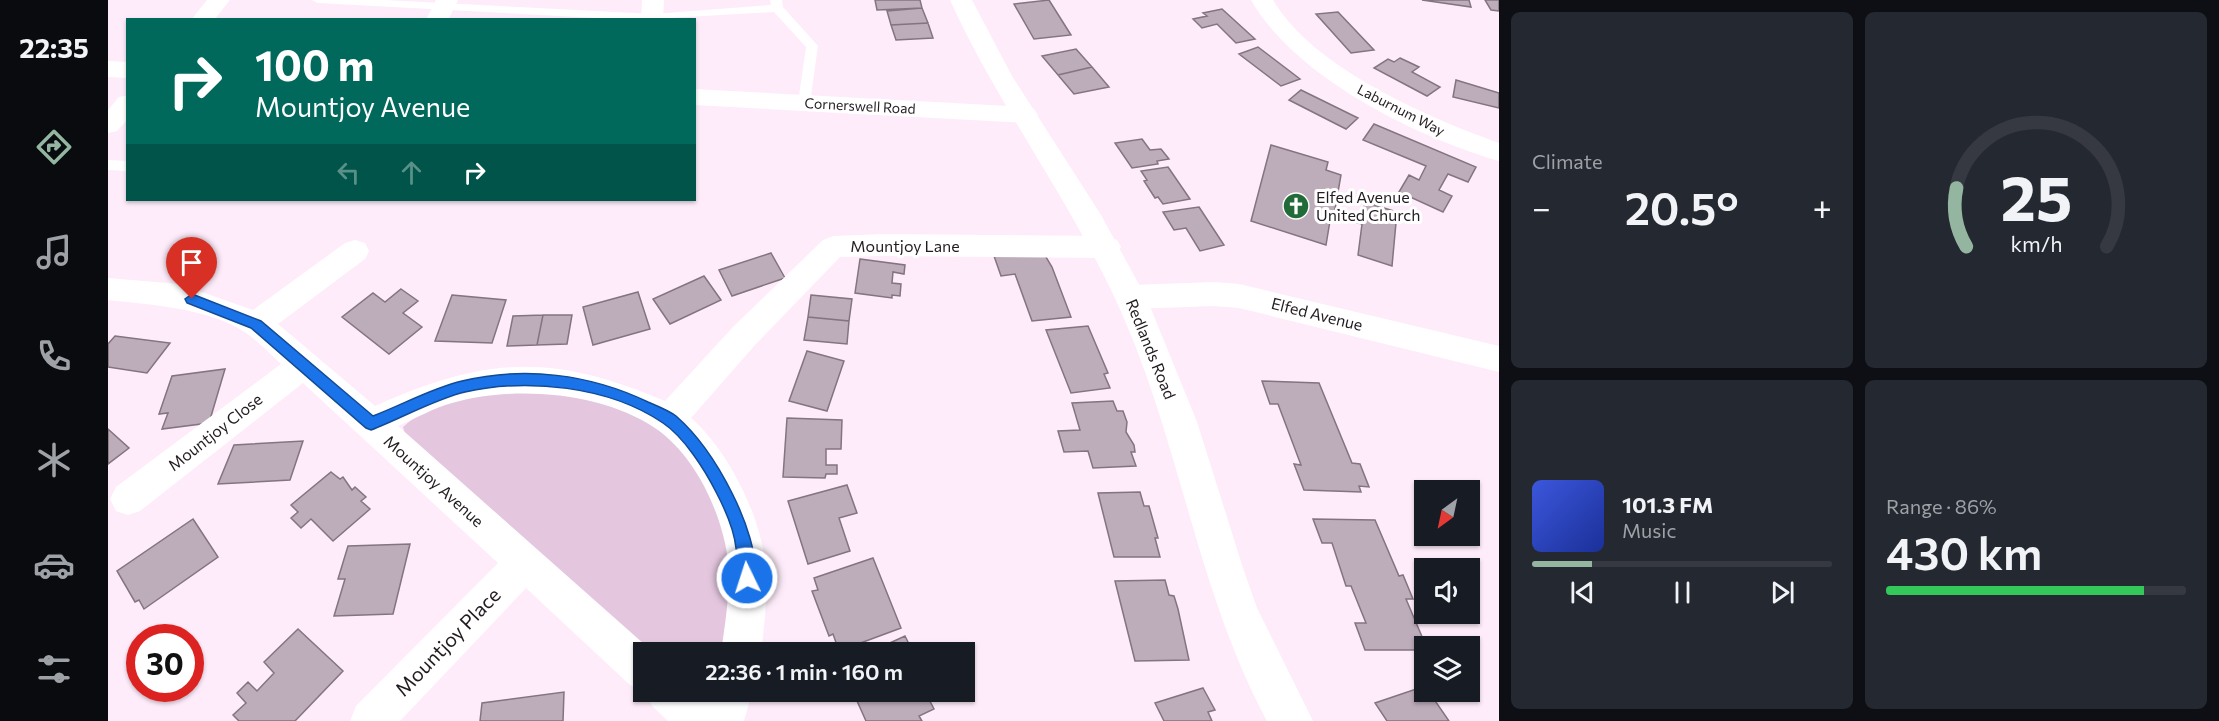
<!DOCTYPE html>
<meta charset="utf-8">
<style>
:root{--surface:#171b24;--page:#242831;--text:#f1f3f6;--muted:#9ea1a6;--line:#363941;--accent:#94b6a0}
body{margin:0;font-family:Commissioner,sans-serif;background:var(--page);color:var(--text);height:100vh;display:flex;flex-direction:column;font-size:22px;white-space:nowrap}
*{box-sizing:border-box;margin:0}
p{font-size:20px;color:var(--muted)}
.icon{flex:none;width:33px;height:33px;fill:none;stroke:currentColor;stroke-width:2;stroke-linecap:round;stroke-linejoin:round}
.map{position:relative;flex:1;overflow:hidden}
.details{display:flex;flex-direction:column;gap:12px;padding:12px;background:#0d0f14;width:720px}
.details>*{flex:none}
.guide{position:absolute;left:18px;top:18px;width:570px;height:183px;border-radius:0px;box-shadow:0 2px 4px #0004;background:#00695c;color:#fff;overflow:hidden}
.needle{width:39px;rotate:213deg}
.buttons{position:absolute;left:1306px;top:480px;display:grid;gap:12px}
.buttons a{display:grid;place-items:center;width:66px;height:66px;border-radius:0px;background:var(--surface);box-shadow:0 2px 4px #0004;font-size:30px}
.speed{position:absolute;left:18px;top:624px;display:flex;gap:12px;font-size:30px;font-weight:700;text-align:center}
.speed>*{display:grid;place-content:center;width:78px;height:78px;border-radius:50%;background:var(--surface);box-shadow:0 2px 4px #0004;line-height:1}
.speed .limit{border:9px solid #d22;background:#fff;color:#111}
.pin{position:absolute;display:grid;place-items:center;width:51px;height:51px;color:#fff;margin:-62px -26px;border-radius:50% 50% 50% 0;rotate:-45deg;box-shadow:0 0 6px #0007}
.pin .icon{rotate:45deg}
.me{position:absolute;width:66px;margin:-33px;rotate:356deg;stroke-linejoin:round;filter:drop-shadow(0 0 4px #0008)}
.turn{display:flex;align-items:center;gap:21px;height:126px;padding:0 30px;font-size:27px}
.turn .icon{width:78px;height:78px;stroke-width:2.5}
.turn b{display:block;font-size:42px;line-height:51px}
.lanes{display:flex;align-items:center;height:57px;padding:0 30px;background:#0003;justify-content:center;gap:30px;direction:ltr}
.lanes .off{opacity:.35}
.big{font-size:45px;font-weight:600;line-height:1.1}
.details .card{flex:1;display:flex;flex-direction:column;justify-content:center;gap:9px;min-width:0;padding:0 21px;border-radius:9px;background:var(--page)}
.details .dial{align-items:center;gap:0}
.dial svg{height:156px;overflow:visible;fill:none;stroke:var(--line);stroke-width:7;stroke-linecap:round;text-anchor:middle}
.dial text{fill:var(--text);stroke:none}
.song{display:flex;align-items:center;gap:18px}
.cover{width:72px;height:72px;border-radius:9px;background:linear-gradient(135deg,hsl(230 70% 55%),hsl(230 70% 35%))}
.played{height:6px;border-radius:3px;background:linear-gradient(90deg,var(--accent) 20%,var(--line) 20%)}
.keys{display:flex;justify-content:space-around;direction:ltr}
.heat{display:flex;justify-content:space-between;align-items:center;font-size:33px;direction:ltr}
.charge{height:9px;border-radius:4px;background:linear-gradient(90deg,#34c759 86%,var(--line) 0)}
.details .tiles{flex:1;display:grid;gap:12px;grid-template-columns:repeat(2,1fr)}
.trip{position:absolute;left:525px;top:642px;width:342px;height:60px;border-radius:0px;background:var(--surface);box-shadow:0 2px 4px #0004;font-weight:600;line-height:60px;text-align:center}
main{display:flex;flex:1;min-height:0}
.tabs{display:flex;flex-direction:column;width:108px;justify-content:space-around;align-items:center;background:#090b0e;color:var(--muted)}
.tabs .icon{width:42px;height:42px}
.tabs .on{color:var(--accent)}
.tabs b{font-size:27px;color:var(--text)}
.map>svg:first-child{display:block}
</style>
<main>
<nav class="tabs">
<b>22:35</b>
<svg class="icon on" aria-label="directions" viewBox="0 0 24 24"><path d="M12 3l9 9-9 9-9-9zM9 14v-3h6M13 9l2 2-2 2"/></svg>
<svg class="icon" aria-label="music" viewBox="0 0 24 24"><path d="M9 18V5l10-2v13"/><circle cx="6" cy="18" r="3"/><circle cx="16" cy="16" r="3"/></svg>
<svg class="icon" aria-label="phone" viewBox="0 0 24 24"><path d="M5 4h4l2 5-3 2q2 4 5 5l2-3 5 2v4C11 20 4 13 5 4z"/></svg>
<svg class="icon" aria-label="climate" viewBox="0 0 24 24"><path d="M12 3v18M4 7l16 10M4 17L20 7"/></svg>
<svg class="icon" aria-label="car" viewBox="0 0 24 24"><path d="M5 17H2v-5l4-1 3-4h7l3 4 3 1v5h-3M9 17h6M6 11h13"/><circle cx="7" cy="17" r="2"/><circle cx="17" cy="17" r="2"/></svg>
<svg class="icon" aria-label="filters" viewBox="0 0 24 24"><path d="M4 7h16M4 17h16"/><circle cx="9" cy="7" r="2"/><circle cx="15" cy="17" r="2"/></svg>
</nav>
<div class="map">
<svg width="1391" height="721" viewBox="0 0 1391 721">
<rect width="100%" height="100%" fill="#feecfa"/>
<path fill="#e4c7df" d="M397 392 469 394 530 416 558 435 581 459 596 479 618 531 625 617 619 652H540L297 434 295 427C320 403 363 394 397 392Z"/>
<path fill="#bdacba" stroke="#837480" stroke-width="1.5" d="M767 0H812L814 8 769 10Z
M941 0 963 35 926 39 906 4Z
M1314 0H1361L1363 7Z
M1377 0H1391V11L1383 10Z
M814 8 820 23 783 25 779 11Z
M1114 9 1147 39 1128 43 1109 24 1094 28 1085 19 1099 16 1095 13Z
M1230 12 1266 50 1243 53 1208 14Z
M820 23 825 38 788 40 783 25Z
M1150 47 1192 79 1173 86 1131 54Z
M968 49 984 67 950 75 934 56Z
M1292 58 1311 67 1304 72 1332 87 1319 96 1266 68 1280 59 1286 62Z
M984 67 1001 87 966 94 950 75Z
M1348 80 1391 93V108L1345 97Z
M1193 90 1250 118 1238 129 1181 100Z
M1266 124 1368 167 1360 182 1340 174 1331 190 1344 196 1335 212 1291 192 1301 175 1311 180 1318 166 1255 140Z
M1034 139 1042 150 1053 149 1061 159 1049 161 1050 164 1024 168 1007 143Z
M1163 145 1220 162 1218 170 1233 175 1227 209 1254 218 1257 202 1289 212 1284 266 1250 255 1254 224 1223 215 1218 245 1143 221Z
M1060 167 1082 199 1055 204 1050 197 1047 198 1036 181 1039 180 1033 171Z
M1091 207 1116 245 1092 251 1078 228 1066 230 1055 212Z
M935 252 944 267 963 317 924 321 907 274 893 276 886 256Z
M663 253 677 278 624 296 611 270Z
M752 259 797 265 796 274 785 272 784 283 793 284 792 296 784 295V298L747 293Z
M596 276 613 300 562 324 545 299Z
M293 289 310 301 295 313 314 327 281 354 234 317 265 293 277 302Z
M530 292 542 329 485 345 475 307Z
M344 295 398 300 384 343 327 341Z
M703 295 744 299 741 321 700 317Z
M435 315 429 345 399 346 405 316Z
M435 315H464L459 344 429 345Z
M700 317 741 321 739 344 696 340Z
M980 326 1000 373 996 374 1002 388 963 393 938 330Z
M7 336 62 343 39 373 0 367V344Z
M699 351 736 361 719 411 681 401Z
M117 369 101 423 54 429 60 413 51 414 64 376Z
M1154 381 1211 383 1244 463 1252 464 1261 487 1251 486 1253 492 1196 490 1186 464 1193 465 1170 404H1162Z
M1005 401 1009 411H1015L1019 422 1018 432 1026 445 1027 452H1023L1028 466 985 468 980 451 956 452 950 431 972 430 964 403Z
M679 418 734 420 733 449H718V465H729V474H718L717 478 675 477Z
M0 429 21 448 0 464Z
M195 441 182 480 110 484 126 445Z
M223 472 232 479 235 477 244 490 247 487 258 497 253 501 262 509 225 541 203 519 193 528 183 518 190 512 183 505Z
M739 485 749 513 731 518 742 551 700 564 680 501Z
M1032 492 1036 506H1041L1050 538H1047L1052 557H1006L990 493Z
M85 519 110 557 36 609 31 600 27 602 9 571Z
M1205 519 1267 520 1291 576 1295 575 1305 599H1298L1318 646 1317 650H1257L1247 623H1258L1243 586H1238L1224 543H1214Z
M302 544 285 614 226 616 237 579H230L240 546Z
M765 558 793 628 731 651 725 634 721 636 704 591 710 590 706 578Z
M1057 580 1061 595 1066 596 1070 609 1081 660 1027 661 1007 581Z
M190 629 235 671 187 721H131L125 715 138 703 129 693 140 682 149 691 166 673 156 662Z
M797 636 805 652H762Z
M1317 686V692H1321L1341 721H1279L1267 703Z
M1095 688 1107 710 1100 712 1104 721H1056L1047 703Z
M456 692 455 721H372L374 703Z
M745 692H817L826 709 811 716 814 721H758Z"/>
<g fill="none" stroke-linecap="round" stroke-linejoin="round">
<path fill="#fff" fill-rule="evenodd" d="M204 0H277L545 14 663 5 662 0H674L675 7 710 46 702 103 696 107 690 103 698 47 666 12 526 20 210 3Z
M0 160 20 161V171L0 170Z"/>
<path fill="#fff" fill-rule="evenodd" d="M99 0H122L106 20H83Z
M328 0H350L340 20H318Z
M534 0H556L555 20H533Z
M1143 0H1165C1205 68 1319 117 1391 143V161C1308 137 1187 77 1143 0Z
M20 95V119L9 131 0 133V110L11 97Z
M777 234 999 236 1009 240 1013 247 1009 254 999 258 777 256 732 257 647 345 583 418C618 448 649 509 656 555 661 587 657 621 653 652H613C618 617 625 578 617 543 608 502 584 453 547 428 494 392 406 385 344 403 326 408 308 418 290 426L545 652H536V691L522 685 418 588 292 721H242L248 706 390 563 195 383 32 511 20 515 8 511 2 499 8 487 173 364C162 354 151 342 138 333 101 308 44 305 0 300V278L71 284 145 310 237 243 247 240 257 243 261 251 257 259 170 324 267 406C378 356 444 353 557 401L625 327 715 240 725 236Z
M1106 282 1131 284 1391 346V372L1131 308 1106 306 1023 309 1012 305 1008 297 1012 289 1023 285Z
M538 692H588L600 702 604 692H644L636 721H560L544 706Z"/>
<path fill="#fff" fill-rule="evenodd" d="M0 61 20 62V78L0 77Z
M586 89 917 107 926 109 930 115 926 121 917 123 586 105Z"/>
<path fill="#fff" fill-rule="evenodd" d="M842 0H864L904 76 993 215 1039 299 1089 422 1135 568 1149 608 1205 721H1159C1091 594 1074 455 1018 323 970 210 893 112 842 0Z"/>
</g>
<path fill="#1a73e8" stroke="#114b97" stroke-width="1.5" d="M84 294 153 321 265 416C294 405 324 388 354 381 416 366 482 374 540 402 549 406 560 410 568 416 592 437 610 465 624 493 635 515 654 560 644 584L639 586 633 584C628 573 630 560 628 548 626 529 617 509 608 492 597 470 576 437 555 423 501 386 419 378 357 392 327 399 292 419 263 430L258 428 143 328 79 303 77 299Z"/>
<defs>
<symbol id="church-disc" viewBox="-11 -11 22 22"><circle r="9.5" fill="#226b38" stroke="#fff"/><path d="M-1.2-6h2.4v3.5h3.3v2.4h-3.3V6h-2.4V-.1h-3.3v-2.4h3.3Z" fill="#fff"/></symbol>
</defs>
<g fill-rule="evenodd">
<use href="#church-disc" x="1173" y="191" width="30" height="30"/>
</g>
<g text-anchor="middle" stroke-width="6" stroke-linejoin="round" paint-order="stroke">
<g font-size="14" fill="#221c21" stroke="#fff">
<text transform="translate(752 106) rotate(3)" y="5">Cornerswell Road</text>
<text transform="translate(1293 110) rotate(27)" y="5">Laburnum Way</text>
</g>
<g font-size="16" fill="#221c21" stroke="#fff" text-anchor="start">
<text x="1208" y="203">Elfed Avenue<tspan x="1208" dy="18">United Church</tspan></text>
</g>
<g font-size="16" fill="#221c21" stroke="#fff">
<text x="797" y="252">Mountjoy Lane</text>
<text transform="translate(1209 314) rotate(14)" y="6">Elfed Avenue</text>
<text transform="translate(1043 349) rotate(68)" y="6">Redlands Road</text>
<text transform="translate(107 432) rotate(-38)" y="6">Mountjoy Close</text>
<text transform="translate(326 481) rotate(42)" y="6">Mountjoy Avenue</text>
</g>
<g font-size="20" fill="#221c21" stroke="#fff">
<text transform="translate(340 642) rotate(-46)" y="7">Mountjoy Place</text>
</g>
</g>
</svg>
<div class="buttons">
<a><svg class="needle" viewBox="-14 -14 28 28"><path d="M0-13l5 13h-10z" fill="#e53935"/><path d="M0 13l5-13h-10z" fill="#9ea1a6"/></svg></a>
<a><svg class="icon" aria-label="sound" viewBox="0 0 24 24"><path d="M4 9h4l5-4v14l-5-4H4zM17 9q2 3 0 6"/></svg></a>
<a><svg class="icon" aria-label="layers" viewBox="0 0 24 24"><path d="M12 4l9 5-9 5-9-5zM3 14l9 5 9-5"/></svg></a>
</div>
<div class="speed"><div class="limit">30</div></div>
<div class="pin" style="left:84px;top:299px;background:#d93025"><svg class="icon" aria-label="arrive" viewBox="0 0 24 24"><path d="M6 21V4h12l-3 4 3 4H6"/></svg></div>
<svg class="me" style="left:639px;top:578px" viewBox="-20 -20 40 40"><circle r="17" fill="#1a73e8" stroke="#fff" stroke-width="3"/><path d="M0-11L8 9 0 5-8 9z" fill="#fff"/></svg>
<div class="trip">22:36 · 1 min · 160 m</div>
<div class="guide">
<div class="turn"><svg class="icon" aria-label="right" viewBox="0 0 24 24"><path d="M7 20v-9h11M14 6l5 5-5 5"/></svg><div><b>100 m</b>Mountjoy Avenue</div></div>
<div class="lanes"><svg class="icon off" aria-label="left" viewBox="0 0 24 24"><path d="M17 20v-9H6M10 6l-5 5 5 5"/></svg><svg class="icon off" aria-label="ahead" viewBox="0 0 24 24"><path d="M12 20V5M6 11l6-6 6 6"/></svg><svg class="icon" aria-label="right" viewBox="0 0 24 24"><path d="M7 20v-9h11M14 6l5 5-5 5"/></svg></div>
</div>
</div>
<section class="details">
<div class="tiles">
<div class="card"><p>Climate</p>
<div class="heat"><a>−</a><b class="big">20.5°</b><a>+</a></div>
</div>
<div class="card dial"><svg viewBox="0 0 100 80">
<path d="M14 69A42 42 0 1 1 86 69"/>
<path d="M14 69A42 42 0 0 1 9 39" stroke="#94b6a0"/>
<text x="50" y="56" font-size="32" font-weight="700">25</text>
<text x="50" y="72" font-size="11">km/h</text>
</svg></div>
<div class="card">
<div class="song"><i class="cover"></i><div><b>101.3 FM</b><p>Music</p></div></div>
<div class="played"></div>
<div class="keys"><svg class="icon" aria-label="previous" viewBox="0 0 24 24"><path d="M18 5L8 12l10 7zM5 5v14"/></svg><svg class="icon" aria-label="pause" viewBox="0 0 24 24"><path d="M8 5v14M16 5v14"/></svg><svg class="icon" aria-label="next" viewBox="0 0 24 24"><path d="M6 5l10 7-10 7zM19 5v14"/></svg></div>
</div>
<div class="card"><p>Range · 86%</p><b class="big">430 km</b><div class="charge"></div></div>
</div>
</section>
</main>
